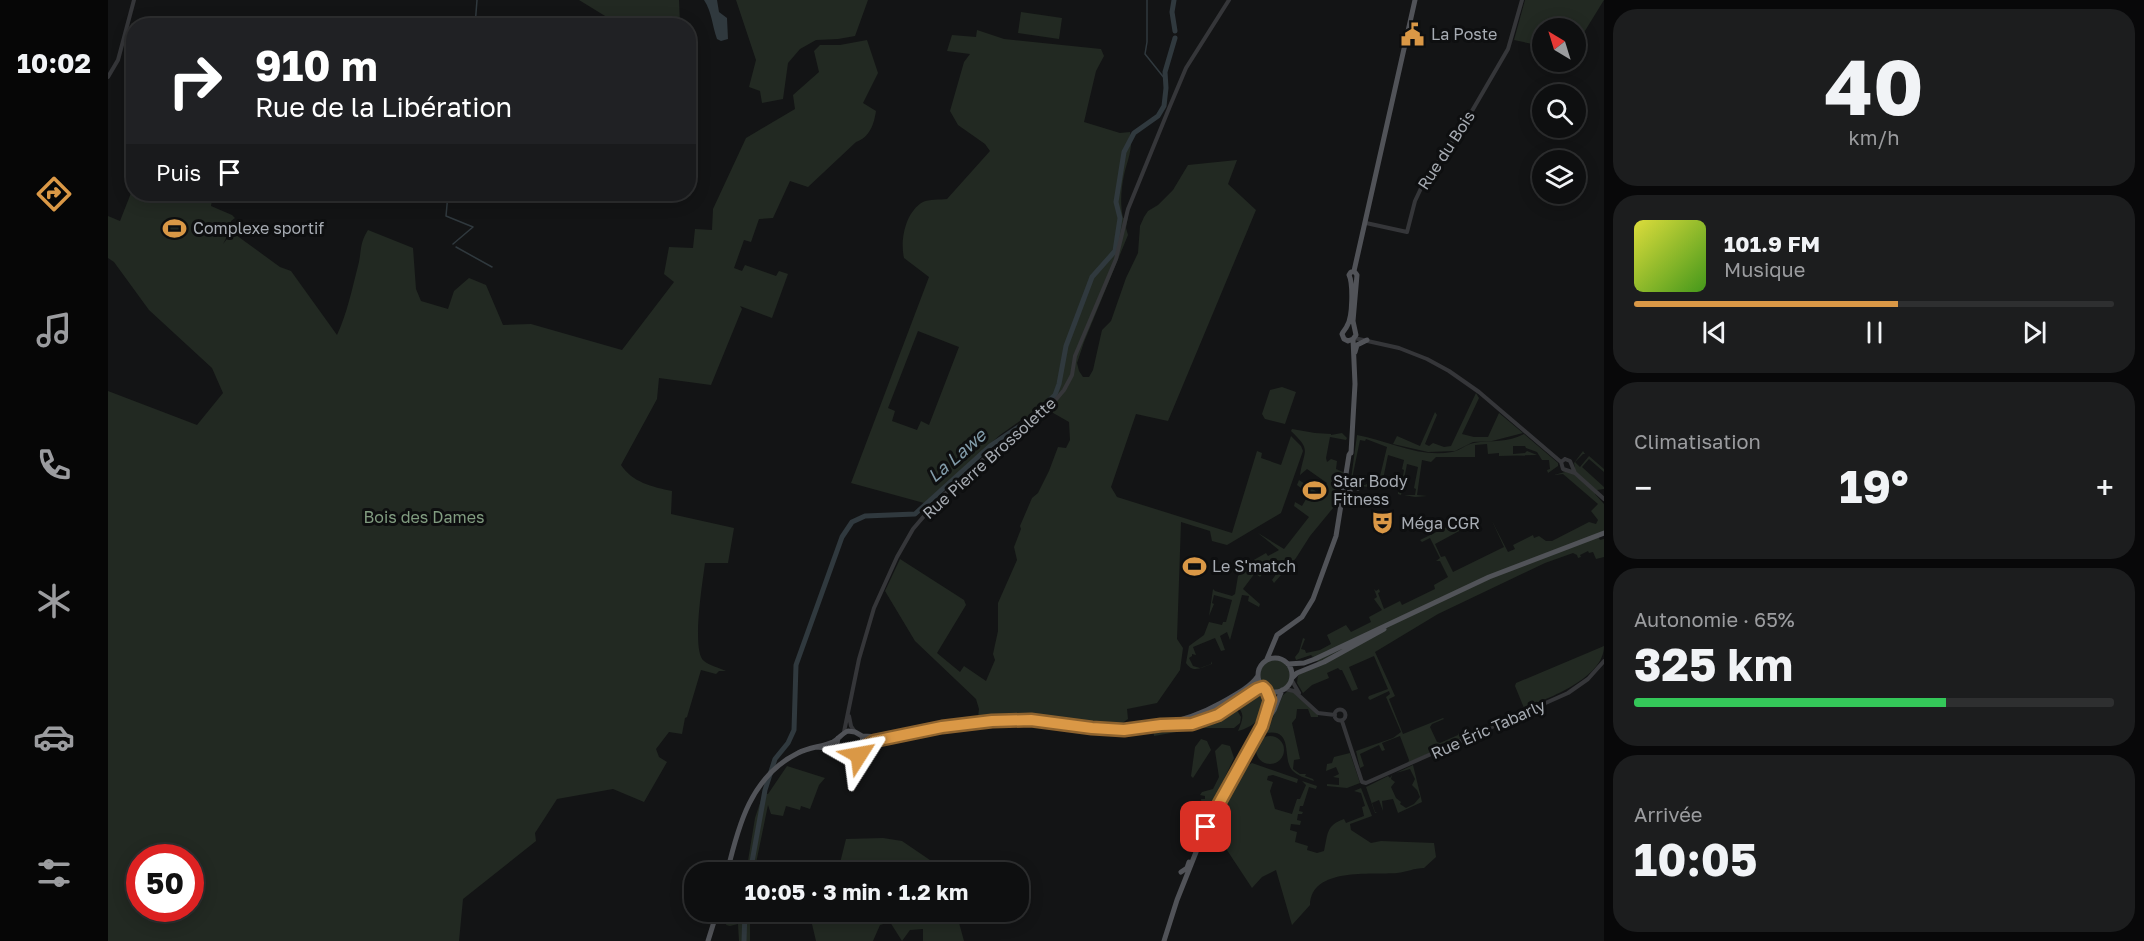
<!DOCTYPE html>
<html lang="fr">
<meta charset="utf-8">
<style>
:root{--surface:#0e0f10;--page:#1c1d1e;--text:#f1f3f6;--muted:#9b9c9f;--line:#2e2f30;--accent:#da9846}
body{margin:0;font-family:"Golos Text",sans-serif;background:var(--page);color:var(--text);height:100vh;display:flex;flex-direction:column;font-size:22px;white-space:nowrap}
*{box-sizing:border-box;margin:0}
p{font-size:20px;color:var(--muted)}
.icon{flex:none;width:33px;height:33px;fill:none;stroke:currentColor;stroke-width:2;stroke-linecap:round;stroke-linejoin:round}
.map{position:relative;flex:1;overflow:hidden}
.sheet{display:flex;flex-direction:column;gap:9px;padding:9px;background:#080809;width:540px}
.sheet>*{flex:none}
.banner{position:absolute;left:18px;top:18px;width:570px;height:183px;border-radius:24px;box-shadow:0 3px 15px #0003,0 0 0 2px var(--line);background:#202124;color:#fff;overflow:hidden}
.needle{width:39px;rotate:322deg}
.tools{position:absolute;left:1424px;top:18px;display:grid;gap:12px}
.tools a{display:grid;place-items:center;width:54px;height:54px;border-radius:50%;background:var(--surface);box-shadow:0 3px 15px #0003,0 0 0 2px var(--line);font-size:30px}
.speed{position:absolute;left:18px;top:844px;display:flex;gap:12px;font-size:30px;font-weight:700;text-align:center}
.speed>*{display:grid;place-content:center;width:78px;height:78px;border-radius:50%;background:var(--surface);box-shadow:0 3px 15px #0003,0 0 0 2px var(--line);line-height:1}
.speed .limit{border:9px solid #d22;background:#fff;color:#111}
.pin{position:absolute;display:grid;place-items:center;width:51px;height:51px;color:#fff;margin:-26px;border-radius:12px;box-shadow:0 3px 9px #0006}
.me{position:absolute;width:66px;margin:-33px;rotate:56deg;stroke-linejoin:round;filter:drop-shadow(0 0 4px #0008)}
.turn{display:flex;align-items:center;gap:21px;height:126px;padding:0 30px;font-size:27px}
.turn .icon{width:78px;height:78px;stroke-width:2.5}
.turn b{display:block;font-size:42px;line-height:51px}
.then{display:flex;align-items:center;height:57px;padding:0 30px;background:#0003;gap:12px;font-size:22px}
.big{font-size:45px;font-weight:700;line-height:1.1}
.sheet .widget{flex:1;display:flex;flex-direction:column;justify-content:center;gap:9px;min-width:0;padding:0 21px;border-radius:24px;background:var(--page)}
.sheet .dial{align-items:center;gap:0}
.dial b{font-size:78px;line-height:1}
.song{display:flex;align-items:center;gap:18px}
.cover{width:72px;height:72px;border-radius:9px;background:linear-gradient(135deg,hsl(60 70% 55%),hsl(100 70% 35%))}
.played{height:6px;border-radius:3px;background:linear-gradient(90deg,var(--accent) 55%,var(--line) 55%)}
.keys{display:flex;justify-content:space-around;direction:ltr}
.heat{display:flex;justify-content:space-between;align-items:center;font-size:33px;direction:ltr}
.charge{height:9px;border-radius:4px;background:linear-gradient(90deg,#34c759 65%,var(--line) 0)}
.trip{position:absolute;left:576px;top:862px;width:345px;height:60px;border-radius:24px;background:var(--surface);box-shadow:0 3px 15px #0003,0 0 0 2px var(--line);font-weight:700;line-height:60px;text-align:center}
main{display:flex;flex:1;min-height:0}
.tabs{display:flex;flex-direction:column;width:108px;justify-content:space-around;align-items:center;background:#060606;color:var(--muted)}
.tabs .icon{width:42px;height:42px}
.tabs .current{color:var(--accent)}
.tabs b{font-size:27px;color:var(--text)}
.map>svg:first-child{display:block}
</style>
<main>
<nav class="tabs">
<b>10:02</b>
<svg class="icon current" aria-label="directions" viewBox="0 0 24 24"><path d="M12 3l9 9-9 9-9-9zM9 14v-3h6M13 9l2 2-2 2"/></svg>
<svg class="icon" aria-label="music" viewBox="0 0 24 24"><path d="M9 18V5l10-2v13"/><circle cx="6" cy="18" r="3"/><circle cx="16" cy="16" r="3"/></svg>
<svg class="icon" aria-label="phone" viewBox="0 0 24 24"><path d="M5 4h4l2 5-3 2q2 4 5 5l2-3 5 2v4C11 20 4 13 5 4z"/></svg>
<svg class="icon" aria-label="climate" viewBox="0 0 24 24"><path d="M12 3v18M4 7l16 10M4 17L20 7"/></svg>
<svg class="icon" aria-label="car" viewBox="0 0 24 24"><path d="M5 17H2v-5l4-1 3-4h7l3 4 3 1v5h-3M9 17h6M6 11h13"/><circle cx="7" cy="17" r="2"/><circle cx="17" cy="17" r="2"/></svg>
<svg class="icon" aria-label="filters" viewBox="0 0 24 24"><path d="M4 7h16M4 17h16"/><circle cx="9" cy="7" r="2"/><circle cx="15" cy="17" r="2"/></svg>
</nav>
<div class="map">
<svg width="1496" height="941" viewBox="0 0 1496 941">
<rect width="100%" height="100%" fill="#131415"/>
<path fill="#222922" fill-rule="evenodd" d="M471 0H571L572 25H500L502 19Z
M628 0H760L747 36 730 39 708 40 692 49 680 63 675 99 654 103 652 91 641 87 648 60Z
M1417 0H1496L1467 47V28H1434V56L1427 54 1429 45 1406 40Z
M913 12 954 18 951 39 910 33Z
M869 30 896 39 993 49 996 56 988 71 976 122 1012 133 1022 132C1026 147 1019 161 1016 175 1013 189 1012 204 1015 218L1020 217 1018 228 1020 235 976 342 969 363 971 371 975 377H981L985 370 994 330 1003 321 1018 278 1030 253 1032 226 1036 217 1040 211 1050 205 1065 190 1080 165 1129 160 1120 184 1148 210 1060 421 1028 414 1003 487 1009 497 1124 533 1149 451 1154 453 1153 458 1173 465 1183 436 1193 446 1195 451 1173 513 1119 545 1104 541 1102 531 1073 522 1069 639 1075 648 1072 670 1049 703 1019 709 1020 719 1013 724 922 718 870 717 871 709 868 699 807 641 777 591 792 559 856 600 858 605 829 653 852 672 856 666 878 681 887 660 885 654 890 631V603L909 560 906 547 913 529 912 526 924 498 930 493 941 471 950 447 958 448 962 440 961 422 940 410 923 421 916 418 892 435 816 503 743 483 821 277 796 258C792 241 797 212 815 202 821 199 832 200 839 199L882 151 877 144 850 125 842 111 856 62 862 54 839 51 844 35 868 37ZM810 331 851 347 821 425 813 421 809 430 784 421 787 411 780 408Z
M759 40 770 73 755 103 768 111C766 124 762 137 748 142L700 187 682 181 665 218 651 219 643 242 636 240 626 268 634 271 637 265 668 276 671 271 680 274 664 318 632 306 634 309 603 385 551 378 549 399 513 465C524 482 544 487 564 491L563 514 626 528 620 563H597C595 580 583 651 596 661 602 666 612 668 618 671H611L608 674 593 670 579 717 577 718 574 734 561 732 548 749 551 757 559 762 536 802 505 789 449 799 427 833 428 841 355 899 351 941H0V391L89 425 115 393 104 368 41 310 6 262 0 258V216L12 221 25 188 26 194H105L103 206 124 215 127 218 123 221V229L115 244 119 239 128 235 172 267 183 271 229 335C239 314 244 289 250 266 254 251 251 244 260 230L305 248 308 289 313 301 340 309 346 291 361 278 378 285 395 325 423 324 514 350 566 282 556 274 561 247 585 248 587 229 604 230 605 209 638 138 687 109 685 95 711 72 706 51 712 45H732ZM32 858H82V909H32Z
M1174 387 1188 392 1177 424 1157 419 1154 414 1162 390Z
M1368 393 1371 398 1354 434 1366 437H1380L1391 413 1415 433 1384 441 1365 442 1347 451 1320 452 1285 444 1289 436 1312 446 1327 412 1329 415 1317 444 1321 446 1325 443 1336 447 1343 446Z
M1184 429 1207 433 1223 434V435L1234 433 1239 438 1238 440 1222 437 1218 458 1219 462 1223 459 1229 461 1228 469 1235 472 1230 502 1202 536 1188 558 1166 583 1164 580 1169 573 1160 567 1152 577 1147 573 1135 589 1152 604 1151 607 1140 601 1141 596 1134 595 1122 640 1119 632 1112 636 1117 650 1113 651 1107 638 1085 647 1088 655 1084 654V656L1081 658 1085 666 1092 668 1103 664V661L1104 664C1094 667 1085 674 1078 663L1081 646 1096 635 1101 622 1114 625 1115 622H1118L1124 600 1106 595 1104 603 1106 604 1101 616 1105 589 1107 591 1124 596 1127 594 1130 576 1139 568 1137 565 1158 553 1160 556 1171 550 1150 533 1176 549 1201 517 1186 506 1187 502 1194 506 1201 494 1189 485 1191 480 1212 494 1219 483 1199 469 1192 475C1196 449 1204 451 1183 431Z
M1416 434 1450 463V466L1440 473 1439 470 1442 469 1441 460H1434L1429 452 1418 448 1417 446H1405V454L1417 453 1419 451 1429 455 1391 456V453L1380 454 1379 444 1367 445V457H1328L1323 462 1314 460 1309 495 1319 496 1307 497 1296 495H1307L1308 489 1306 488 1310 467 1299 464 1293 495 1290 494V491L1292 492 1296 470 1294 469 1296 460 1280 455 1273 489H1269L1279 447 1258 439 1257 441 1252 440 1244 479 1248 484 1257 485 1259 484V487L1248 485 1243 479 1249 435C1281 441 1311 458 1344 452 1352 451 1358 444 1366 443 1383 440 1400 443 1416 434Z
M1475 451 1477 454H1475L1467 462 1472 467 1481 456 1496 469V472L1481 459 1474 467 1496 487V489L1489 490 1487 494 1496 504V531L1489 534 1492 540 1496 539V557L1488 559 1485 552 1481 553 1480 551 1472 555 1473 557 1470 558 1469 555 1465 553 1437 563 1330 614 1267 652 1287 696 1281 699 1295 734 1335 718 1336 719 1324 724 1322 727 1329 742 1332 743 1350 735V733L1353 738 1300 763 1301 760 1292 736 1274 743 1277 750 1274 751 1271 745 1252 754 1256 766 1252 768 1248 751 1285 738 1293 732 1278 697 1282 694 1281 691 1262 700 1260 698 1261 696 1280 689 1266 656 1241 667 1250 689 1244 691 1234 670H1232L1230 668 1219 673 1221 678 1204 685 1195 693 1189 683 1190 675 1213 665 1203 655 1185 661 1188 660 1187 657 1191 652 1195 638 1197 639 1193 649 1197 650 1198 653 1212 650 1223 644 1219 635 1238 625 1243 632 1263 622 1261 617 1274 610 1266 599 1269 597 1266 589 1268 591 1271 589 1272 592 1270 593 1276 609 1292 601 1294 605 1327 589 1326 585 1340 577 1332 561H1328L1332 558 1322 538 1314 542 1312 540 1349 522 1353 530 1327 544 1333 557 1337 556 1345 572 1396 547 1384 521 1400 552 1407 549 1405 545 1425 535 1426 538 1431 536 1438 541H1444L1481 522 1488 524 1490 520 1483 511 1490 504 1455 474 1446 475 1457 472 1454 471 1463 472 1467 468 1466 463Z
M1496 646C1496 678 1441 698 1416 708L1407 686 1408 683Z
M1152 675a15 15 0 1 1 30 0a15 15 0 1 1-30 0Z
M1154 689C1169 707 1148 727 1130 731 1134 722 1139 711 1126 706Z
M1180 691 1185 692 1210 715V717H1203L1200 709H1189L1188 718 1184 723 1192 759 1186 760 1185 769 1192 774H1198L1197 776 1205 779 1206 781C1198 778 1189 776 1184 770 1174 758 1186 728 1158 733L1175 695Z
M1123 710H1129L1133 717 1132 723 1126 728H1091L1046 736 1045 729 1082 726Z
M1148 750a14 14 0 1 1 28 0a14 14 0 1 1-28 0Z
M1093 739 1099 741 1103 750 1085 778 1083 776 1087 747Z
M1114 744 1122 746 1126 758 1096 821 1093 799H1097V796L1092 795 1094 792 1105 789 1111 777 1107 751Z
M1242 753 1252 783 1239 788 1219 786V784L1231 785V778L1225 777 1231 774 1228 767 1218 771 1219 764 1224 763 1226 757Z
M1144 763 1190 779 1189 783 1165 775 1160 776 1159 780 1165 782 1162 791 1167 809 1184 814 1189 799H1192L1198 785 1194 781 1209 786 1208 789 1201 787 1195 806H1192L1191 811 1195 812 1194 814H1190L1189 820 1193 821 1192 825 1183 824 1182 830 1189 832 1187 842 1200 846 1199 850 1209 853 1216 851C1220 834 1218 825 1236 819L1238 823 1256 816 1254 807 1257 806 1253 793 1246 791 1253 788 1264 816 1242 824 1243 830 1263 843 1273 841 1326 843 1328 857 1316 868C1306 868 1299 872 1289 873 1263 875 1203 867 1202 905L1184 925 1168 870 1154 877 1144 888 1105 829C1112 813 1129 769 1144 763Z
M1305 765 1314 802 1290 813 1285 799 1274 801 1275 811 1271 800 1264 803 1267 812H1269L1267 813 1258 787 1280 776 1282 778 1284 775 1283 779 1287 782 1283 787 1288 798 1293 802 1292 804 1298 808 1306 804 1312 797 1309 790 1304 785 1307 779 1302 769 1288 773Z
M679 766 717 778 711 785 702 809 693 806 692 810 678 806 675 816 663 814 660 805 646 873H638L647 818 655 794H660Z
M775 838 794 841 841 873H713L718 862 732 863 738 839Z
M622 912H642V941H631L630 924 622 926 618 925Z
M706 912H848L856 941H815V929L802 930 794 941 782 922 772 925 765 941H708L704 924Z"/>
<path fill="#30393e" d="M596 0H609L611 12 619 18 620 39 613 41 609 39C604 25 604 12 596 0Z"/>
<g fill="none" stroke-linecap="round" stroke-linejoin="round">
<path stroke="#30393e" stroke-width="1.5" d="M1039 0V42L1037 54 1057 79
M367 26 369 0
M340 194 338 216 365 227 345 244
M348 247 384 267"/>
<path stroke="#30393e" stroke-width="5" d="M1066 0 1064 12 1067 31
M642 873 657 790 667 759 680 743 686 730 688 665 734 537 744 522 757 516 807 514 882 446 915 424 947 395 951 384 958 346 984 277 1007 251 1012 218 1008 202 1016 152 1026 133 1050 116 1056 106 1058 88 1057 72 1067 38
M636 941 637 912"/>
<path stroke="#353639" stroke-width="4" d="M0 77 10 60 26 0
M1258 223 1299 232 1307 201 1315 184 1357 123 1400 49 1414 0
M1246 338 1291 348 1319 359 1341 371 1371 392 1453 462
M1457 459 1453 462 1455 469 1467 473 1496 499
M1457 459 1462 461 1467 473
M1183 679 1191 693
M1177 689 1186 691 1210 713 1227 715
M1226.5 715a5.5 5.5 0 1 1 11 0a5.5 5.5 0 1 1-11 0Z
M741 716 743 726 747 732
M1234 721 1254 782 1258 783 1460 693 1480 679 1496 661
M736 732 751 659 766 608 789 557 805 529 828 502 861 472 893 444 940 409 956 390 964 375 967 356 1008 259 1020 209 1062 106 1078 68 1121 0"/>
<path stroke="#515358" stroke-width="5" d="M1246 271 1243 272 1241 275C1245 283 1245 317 1239 326 1238 329 1235 331 1234 334L1236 339 1240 341 1245 339 1248 335 1245 321 1249 275 1246 271 1307 0
M1247 352 1249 345 1259 340
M1243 453 1247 384 1245 339
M1241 479 1243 484 1250 488
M1235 501 1242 491 1239 480
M1150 675a17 17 0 1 1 34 0a17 17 0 1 1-34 0Z
M1159 659 1169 635 1194 617 1205 599 1228 536 1241 455 1243 452
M1180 664 1196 663 1207 659 1381 577 1496 533
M1184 678 1189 673 1216 662 1276 629
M1156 719 1162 705 1158 690
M1057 726C1094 728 1121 710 1149 689L1155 688
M754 736 774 737
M730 738C727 749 735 763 748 757 756 754 757 745 766 741 811 732 855 722 902 720 929 719 956 726 984 728 1028 732 1074 725 1113 703 1125 696 1142 688 1150 676
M708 747 730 749
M1073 872 1079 868 1081 862
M619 873C630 826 643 776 690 753 701 747 714 747 725 742 731 739 734 733 740 731L747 732 754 736 756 747
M600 941 609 912
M1056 941 1069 900 1098 827 1130 767 1166 710 1174 690"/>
</g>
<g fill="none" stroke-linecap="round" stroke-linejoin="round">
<defs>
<path id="route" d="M751 755 758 746 766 741 834 727 884 721 923 720 984 728 1016 730 1053 725 1084 724 1110 715 1149 689 1155 687 1158 690 1162 700 1154 726 1098 827"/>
</defs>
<use href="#route" stroke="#8e632e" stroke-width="15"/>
<use href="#route" stroke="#da9846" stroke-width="10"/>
</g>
<defs>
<symbol id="civic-bare" viewBox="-9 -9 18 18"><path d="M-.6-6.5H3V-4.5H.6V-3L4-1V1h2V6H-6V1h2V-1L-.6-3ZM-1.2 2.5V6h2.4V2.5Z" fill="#da9846" stroke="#0e0f10" stroke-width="2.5" paint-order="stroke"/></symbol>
<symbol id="stadium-bare" viewBox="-9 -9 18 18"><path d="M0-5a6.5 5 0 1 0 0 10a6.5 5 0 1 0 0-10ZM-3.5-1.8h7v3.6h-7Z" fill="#da9846" stroke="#0e0f10" stroke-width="2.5" paint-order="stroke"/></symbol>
<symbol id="theatre-bare" viewBox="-9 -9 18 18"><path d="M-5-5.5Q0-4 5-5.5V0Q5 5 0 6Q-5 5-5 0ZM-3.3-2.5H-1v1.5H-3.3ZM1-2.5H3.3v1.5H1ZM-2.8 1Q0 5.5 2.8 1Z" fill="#da9846" stroke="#0e0f10" stroke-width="2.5" paint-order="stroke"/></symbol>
</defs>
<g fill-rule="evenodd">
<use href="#civic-bare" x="1288" y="18" width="33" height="33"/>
<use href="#stadium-bare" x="50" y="212" width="33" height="33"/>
<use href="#stadium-bare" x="1190" y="474" width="33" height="33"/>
<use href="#theatre-bare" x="1258" y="506" width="33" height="33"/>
<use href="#stadium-bare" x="1070" y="550" width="33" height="33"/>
</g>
<g text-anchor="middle" stroke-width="6" stroke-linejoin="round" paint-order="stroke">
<g font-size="16" fill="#a7acb3" stroke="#0e0f10" text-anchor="start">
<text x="1323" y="40">La Poste</text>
<text x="85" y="234">Complexe sportif</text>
<text x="1225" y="487">Star Body<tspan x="1225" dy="18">Fitness</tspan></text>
<text x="1293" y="529">Méga CGR</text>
<text x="1104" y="572">Le S'match</text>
</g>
<g font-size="16" fill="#a7acb3" stroke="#0e0f10">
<text transform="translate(1338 150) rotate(-57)" y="6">Rue du Bois</text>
<text transform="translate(881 458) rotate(-42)" y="6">Rue Pierre Brossolette</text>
<text transform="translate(1380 729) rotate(-24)" y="6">Rue Éric Tabarly</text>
</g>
<g font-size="16" fill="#819c80" stroke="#0e0f10">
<text x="316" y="523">Bois des Dames</text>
</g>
<g font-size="18" font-style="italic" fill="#829caa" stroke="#0e0f10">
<text transform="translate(849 456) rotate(-41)" y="6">La Lawe</text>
</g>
</g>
</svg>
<div class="tools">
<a><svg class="needle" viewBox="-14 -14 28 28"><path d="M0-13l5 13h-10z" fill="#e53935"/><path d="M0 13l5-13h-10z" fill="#9b9c9f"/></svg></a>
<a><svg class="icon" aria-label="search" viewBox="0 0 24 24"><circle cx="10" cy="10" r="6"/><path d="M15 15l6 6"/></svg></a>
<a><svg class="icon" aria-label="layers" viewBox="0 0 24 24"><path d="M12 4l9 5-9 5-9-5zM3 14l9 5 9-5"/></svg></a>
</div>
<div class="speed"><div class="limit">50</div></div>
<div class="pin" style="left:1098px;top:827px;background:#d93025"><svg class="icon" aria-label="arrive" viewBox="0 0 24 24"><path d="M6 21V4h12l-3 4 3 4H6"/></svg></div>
<svg class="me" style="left:751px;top:755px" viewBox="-20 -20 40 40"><path d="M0-17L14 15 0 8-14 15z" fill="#da9846" stroke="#fff" stroke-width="4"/></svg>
<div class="trip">10:05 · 3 min · 1.2 km</div>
<div class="banner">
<div class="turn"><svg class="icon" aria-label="right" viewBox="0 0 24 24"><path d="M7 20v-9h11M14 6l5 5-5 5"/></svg><div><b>910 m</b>Rue de la Libération</div></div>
<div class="then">Puis<svg class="icon" aria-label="arrive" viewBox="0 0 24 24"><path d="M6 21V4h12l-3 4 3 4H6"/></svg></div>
</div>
</div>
<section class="sheet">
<div class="widget dial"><b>40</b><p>km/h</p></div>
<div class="widget">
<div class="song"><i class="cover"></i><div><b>101.9 FM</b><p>Musique</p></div></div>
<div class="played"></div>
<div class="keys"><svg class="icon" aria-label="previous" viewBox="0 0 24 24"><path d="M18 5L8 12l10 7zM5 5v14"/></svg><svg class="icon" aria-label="pause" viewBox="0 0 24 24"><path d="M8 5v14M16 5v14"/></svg><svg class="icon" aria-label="next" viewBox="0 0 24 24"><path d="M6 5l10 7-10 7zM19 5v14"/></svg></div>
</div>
<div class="widget"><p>Climatisation</p>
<div class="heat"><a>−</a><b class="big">19°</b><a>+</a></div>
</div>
<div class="widget"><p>Autonomie · 65%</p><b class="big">325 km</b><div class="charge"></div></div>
<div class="widget"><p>Arrivée</p><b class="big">10:05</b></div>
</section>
</main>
